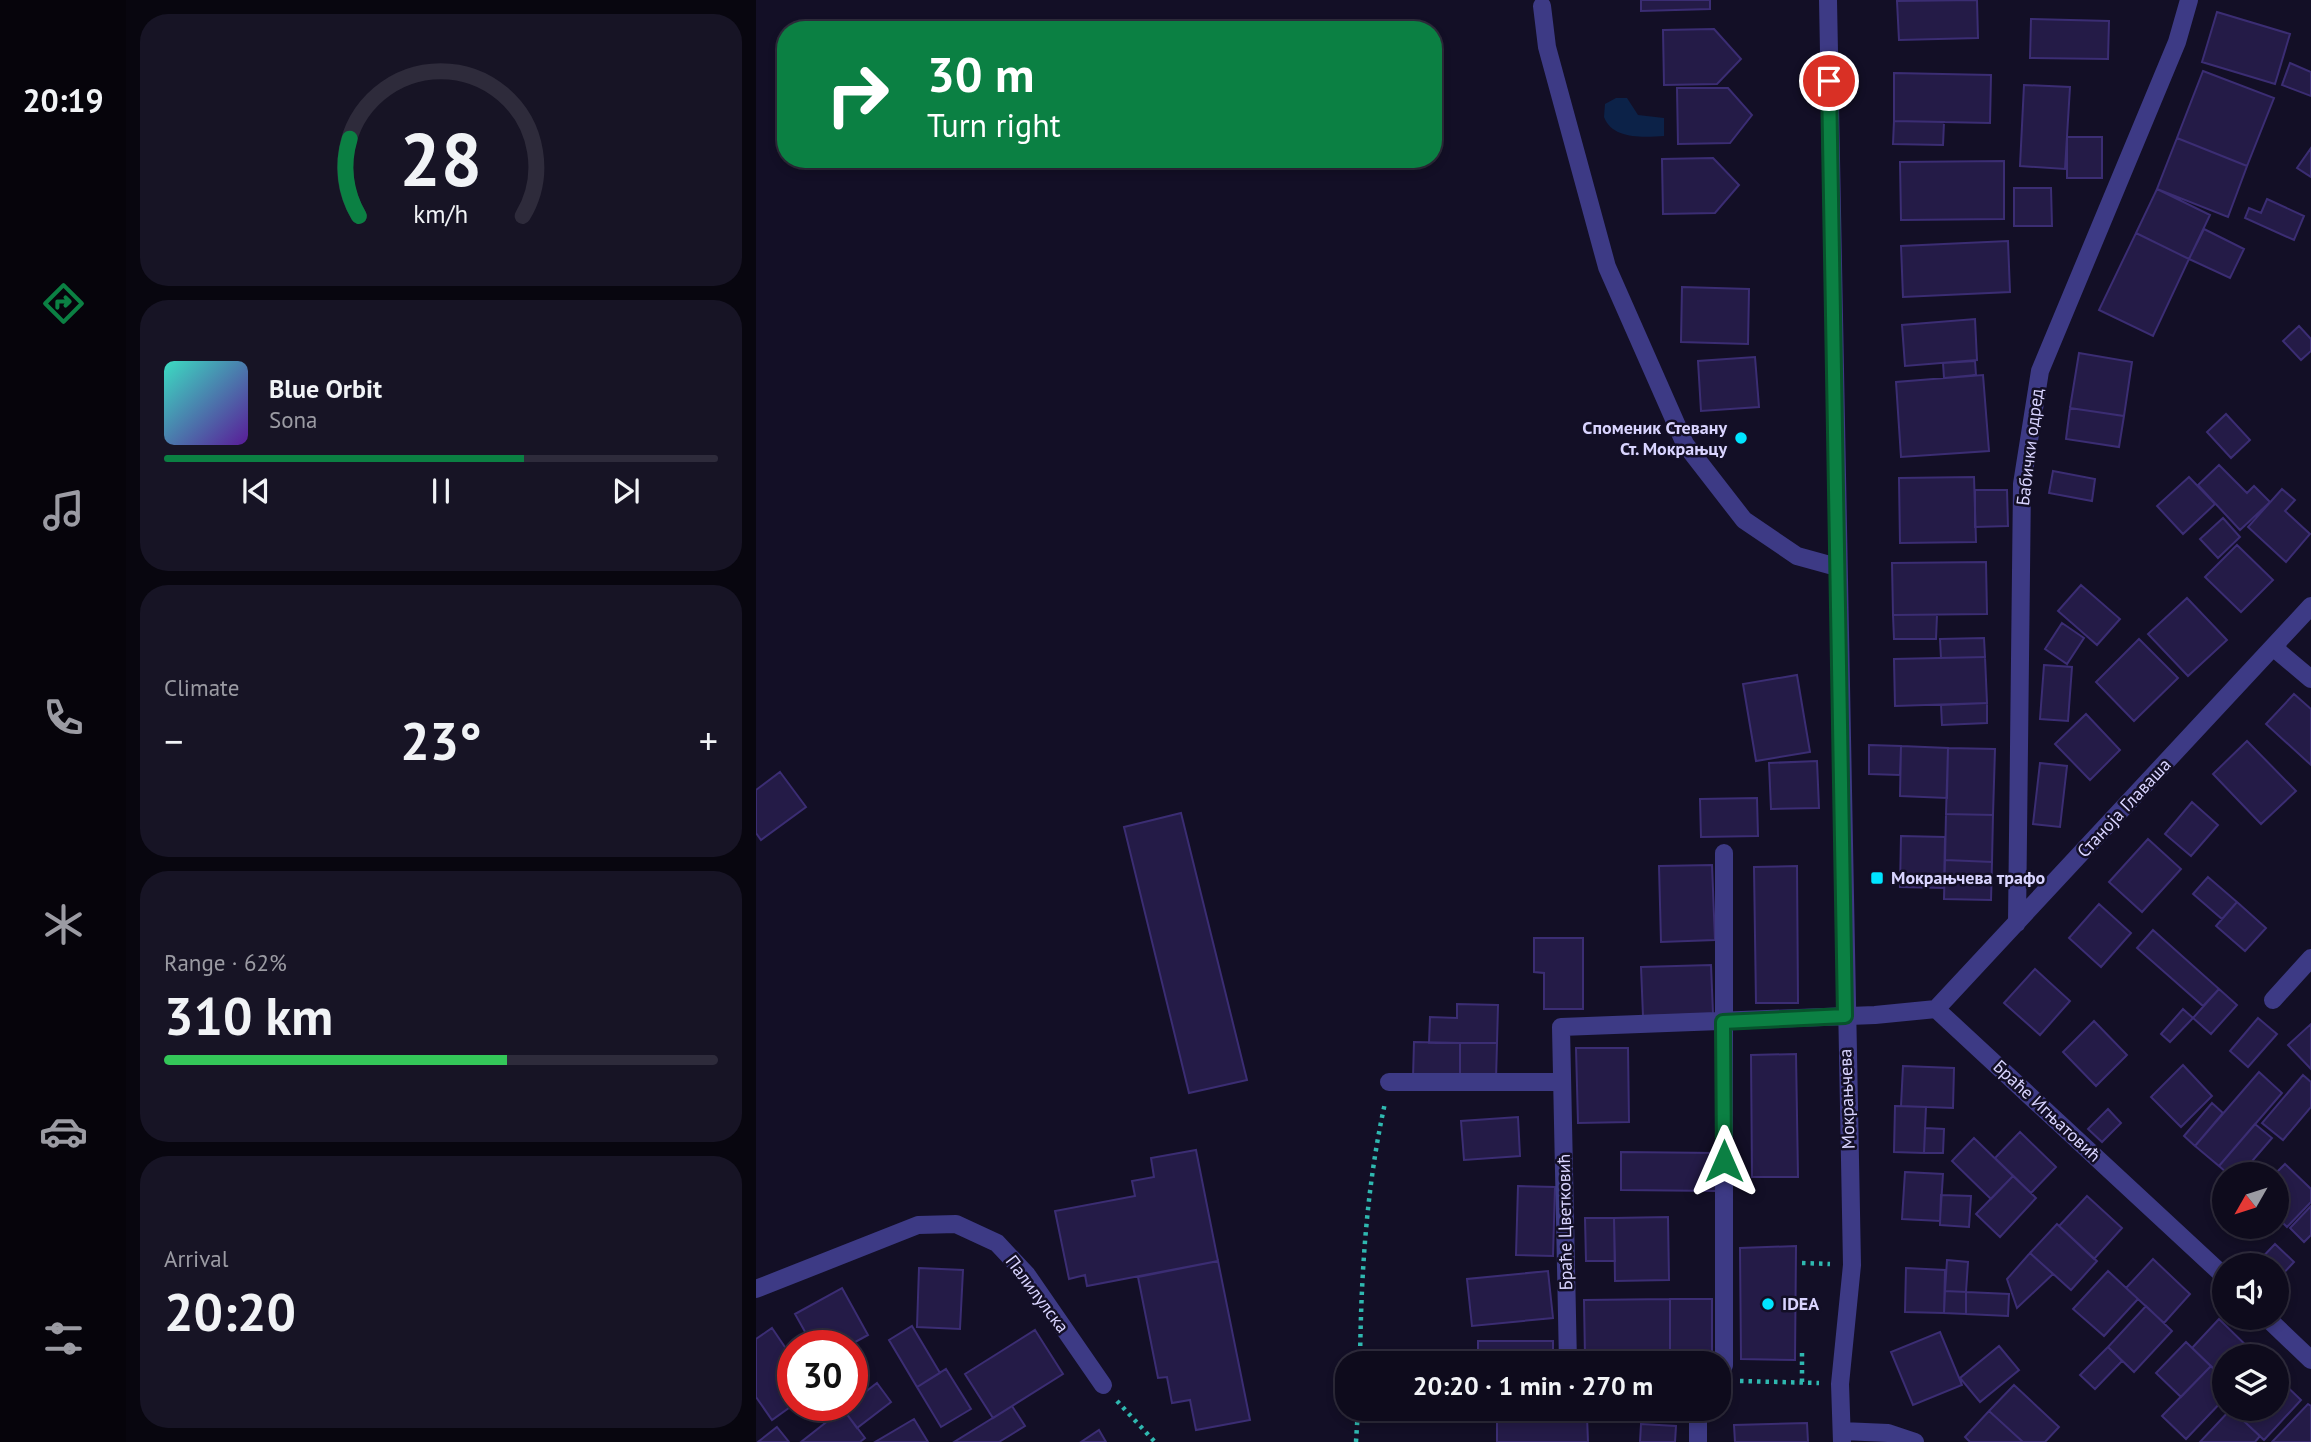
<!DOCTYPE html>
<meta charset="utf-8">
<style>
:root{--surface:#0e0b1c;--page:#171425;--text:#f1f3f6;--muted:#9b9ba3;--line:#2e2b3b;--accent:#0b8043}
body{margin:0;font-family:"PT Sans",sans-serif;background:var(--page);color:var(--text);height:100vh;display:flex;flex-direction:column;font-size:26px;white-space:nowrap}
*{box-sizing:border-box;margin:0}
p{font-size:23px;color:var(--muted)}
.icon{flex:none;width:38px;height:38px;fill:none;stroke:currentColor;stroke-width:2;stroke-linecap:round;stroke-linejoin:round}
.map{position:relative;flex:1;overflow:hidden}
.side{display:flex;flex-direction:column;gap:14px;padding:14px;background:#08060f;width:630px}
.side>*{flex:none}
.guide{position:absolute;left:21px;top:21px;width:665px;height:147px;border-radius:28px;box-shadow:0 4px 10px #0003,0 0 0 2px var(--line);background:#0b8043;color:#fff;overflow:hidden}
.needle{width:46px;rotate:231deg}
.buttons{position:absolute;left:1456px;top:1162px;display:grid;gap:14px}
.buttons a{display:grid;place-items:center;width:77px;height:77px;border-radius:50%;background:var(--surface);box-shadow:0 4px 10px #0003,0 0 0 2px var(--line);font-size:35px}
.speed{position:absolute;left:21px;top:1330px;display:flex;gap:14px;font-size:35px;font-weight:700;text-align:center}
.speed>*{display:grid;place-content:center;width:91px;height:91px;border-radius:50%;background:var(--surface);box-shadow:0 4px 10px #0003,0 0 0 2px var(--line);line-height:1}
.speed .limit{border:10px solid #d22;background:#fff;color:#111}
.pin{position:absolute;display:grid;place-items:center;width:60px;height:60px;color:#fff;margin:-30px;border:4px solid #fff;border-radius:50%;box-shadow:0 2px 7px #0007}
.me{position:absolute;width:77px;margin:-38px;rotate:0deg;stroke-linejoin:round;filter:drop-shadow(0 0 5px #0008)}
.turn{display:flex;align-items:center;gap:24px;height:147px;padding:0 35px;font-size:32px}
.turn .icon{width:91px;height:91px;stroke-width:2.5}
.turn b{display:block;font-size:49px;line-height:60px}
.big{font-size:52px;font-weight:700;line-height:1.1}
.side .widget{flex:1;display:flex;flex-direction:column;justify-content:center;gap:10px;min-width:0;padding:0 24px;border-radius:28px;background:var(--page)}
.side .dial{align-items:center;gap:0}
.dial svg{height:182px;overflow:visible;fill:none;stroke:var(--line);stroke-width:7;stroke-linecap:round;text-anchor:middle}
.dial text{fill:var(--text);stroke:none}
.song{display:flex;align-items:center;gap:21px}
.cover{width:84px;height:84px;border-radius:10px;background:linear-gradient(135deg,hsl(170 70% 55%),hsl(270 70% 35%))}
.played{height:7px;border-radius:4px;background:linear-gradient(90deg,var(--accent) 65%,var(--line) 65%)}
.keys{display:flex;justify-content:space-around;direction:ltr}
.heat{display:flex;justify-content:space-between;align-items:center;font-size:38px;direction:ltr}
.charge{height:10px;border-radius:5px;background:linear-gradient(90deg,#34c759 62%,var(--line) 0)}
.trip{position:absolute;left:579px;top:1351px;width:396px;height:70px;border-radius:28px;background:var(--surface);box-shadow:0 4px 10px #0003,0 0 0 2px var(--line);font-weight:700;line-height:70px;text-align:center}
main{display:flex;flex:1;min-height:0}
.menu{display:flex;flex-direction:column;width:126px;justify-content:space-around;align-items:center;background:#06040b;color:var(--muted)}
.menu .icon{width:49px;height:49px}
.menu .active{color:var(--accent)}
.menu b{font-size:32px;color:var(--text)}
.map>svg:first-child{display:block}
</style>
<main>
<nav class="menu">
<b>20:19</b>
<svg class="icon active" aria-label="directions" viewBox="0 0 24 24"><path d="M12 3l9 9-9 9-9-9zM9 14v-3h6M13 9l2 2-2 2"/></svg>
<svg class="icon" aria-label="music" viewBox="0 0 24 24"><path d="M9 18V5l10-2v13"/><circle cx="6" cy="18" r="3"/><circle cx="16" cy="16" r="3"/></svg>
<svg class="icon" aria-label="phone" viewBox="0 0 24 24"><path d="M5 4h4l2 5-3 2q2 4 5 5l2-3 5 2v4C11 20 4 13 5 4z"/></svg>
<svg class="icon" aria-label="climate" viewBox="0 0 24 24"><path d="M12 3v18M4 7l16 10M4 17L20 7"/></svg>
<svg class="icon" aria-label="car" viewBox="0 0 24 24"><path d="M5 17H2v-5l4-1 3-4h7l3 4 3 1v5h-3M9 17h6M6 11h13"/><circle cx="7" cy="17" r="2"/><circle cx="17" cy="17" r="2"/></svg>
<svg class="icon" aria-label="filters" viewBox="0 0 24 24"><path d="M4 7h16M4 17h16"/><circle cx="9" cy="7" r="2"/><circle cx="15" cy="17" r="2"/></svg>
</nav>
<section class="side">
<div class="widget dial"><svg viewBox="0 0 100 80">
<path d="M14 69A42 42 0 1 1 86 69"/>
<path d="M14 69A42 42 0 0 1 10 35" stroke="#0b8043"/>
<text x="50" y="56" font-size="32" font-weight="700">28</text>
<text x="50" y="72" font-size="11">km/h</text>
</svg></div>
<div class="widget">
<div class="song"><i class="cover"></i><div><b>Blue Orbit</b><p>Sona</p></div></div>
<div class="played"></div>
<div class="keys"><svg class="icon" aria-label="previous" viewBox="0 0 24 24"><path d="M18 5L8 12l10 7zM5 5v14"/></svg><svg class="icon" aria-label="pause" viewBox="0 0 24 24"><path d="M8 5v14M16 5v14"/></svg><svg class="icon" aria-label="next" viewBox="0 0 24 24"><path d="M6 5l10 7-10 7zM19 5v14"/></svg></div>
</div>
<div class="widget"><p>Climate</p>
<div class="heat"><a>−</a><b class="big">23°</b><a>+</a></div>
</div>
<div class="widget"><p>Range · 62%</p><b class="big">310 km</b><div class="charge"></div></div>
<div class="widget"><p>Arrival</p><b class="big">20:20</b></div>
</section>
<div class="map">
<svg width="1555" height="1442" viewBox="0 0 1555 1442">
<rect width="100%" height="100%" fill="#130f26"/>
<path fill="#0c2248" d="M860 98H871L882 115 908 118V136C887 137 857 140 848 117L849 104Z"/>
<path fill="#241b47" stroke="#3b2d73" stroke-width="2" d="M885 0H954V9L885 11Z
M1221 0 1222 38 1143 40 1141 1Z
M1461 12 1534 34 1519 84 1446 62Z
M1275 19 1353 21 1352 59 1274 58Z
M958 29 985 59 961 84 908 85 907 30Z
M1534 63 1555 72V96L1526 85Z
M1447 71 1518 98 1491 166 1421 138Z
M1138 73 1235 75 1234 123 1138 121Z
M1268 85 1314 87 1309 169 1264 166Z
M921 88H972L996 115 974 143 922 144Z
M1138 121 1188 122 1187 145 1137 144Z
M1311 137H1346V178H1311Z
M1421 138 1491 166 1472 217 1401 189Z
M1555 148V177L1541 168Z
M957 158 983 185 959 213 907 214 906 159Z
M1248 161V219L1145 220 1144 162Z
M1258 188H1295L1296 226H1258Z
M1401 189 1454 215 1433 259 1380 233Z
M1511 199 1548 216 1538 240 1489 218 1493 208 1505 213Z
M1448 229 1488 249 1474 278 1433 259Z
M1380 233 1433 259 1397 336 1343 310Z
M1252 241 1254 292 1147 297 1145 246Z
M926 287 993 289 992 344 925 342Z
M1219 319 1221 360 1149 366 1146 325Z
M1543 326 1555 339V351L1545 360 1527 341Z
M1323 353 1376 362 1368 416 1314 408Z
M999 357 1003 407 945 411 942 361Z
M1219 361 1220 375 1188 378 1187 363Z
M1227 375 1233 451 1145 457 1140 382Z
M1314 408 1368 416 1363 447 1310 439Z
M1470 414 1494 440 1475 458 1451 432Z
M1463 465 1491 493 1498 486 1514 502 1484 530 1442 485Z
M1297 471 1339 479 1336 501 1293 493Z
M1218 477 1220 542 1144 543 1143 478Z
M1433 477 1459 504 1427 534 1401 506Z
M1526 489 1539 500 1529 511 1554 534 1530 562 1492 527Z
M1219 490H1251L1252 526 1219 527Z
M1467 518 1484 537 1462 558 1444 539Z
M1481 545 1517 580 1485 612 1449 577Z
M1230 562 1231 614 1137 615 1136 563Z
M1325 585 1364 619 1341 645 1302 611Z
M1431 598 1471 640 1432 676 1392 634Z
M1137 615H1181L1180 639H1138Z
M1306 623 1328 638 1311 664 1289 649Z
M1228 638 1229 657 1185 658 1184 639Z
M1383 639 1422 678 1378 721 1340 682Z
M1229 657 1231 703 1139 706 1138 659Z
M1288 665 1316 667 1312 721 1284 719Z
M1041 675 1054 752 1000 761 987 684Z
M1538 694 1555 709V765L1510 724Z
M1231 703V723L1186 725 1185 705Z
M1330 714 1364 750 1334 780 1299 744Z
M1491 741 1540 791 1505 824 1457 774Z
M1113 745 1145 746 1144 775 1113 774Z
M1145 746 1192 748 1191 798 1144 796Z
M1192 748 1239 749 1237 815 1190 814Z
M1061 761 1063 808 1015 809 1013 763Z
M1284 763 1311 766 1304 827 1277 824Z
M24 772 50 807 5 840 0 833V790Z
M1001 798 1002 836 945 837 944 799Z
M1436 802 1462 825 1435 856 1409 834Z
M425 813 491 1080 433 1093 368 827Z
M1190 814 1237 815 1236 862 1189 860Z
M1145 836 1189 837 1188 888 1144 887Z
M1392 839 1425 869 1386 912 1353 882Z
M1189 860 1236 862 1235 900 1188 899Z
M956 865 959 940 905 942 903 866Z
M1041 866 1042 1003H1000L998 867Z
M1452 877 1481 902 1466 919 1437 894Z
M1481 902 1510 928 1489 951 1460 926Z
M1343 904 1375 933 1345 967 1313 938Z
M1397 930 1463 989 1447 1006 1381 948Z
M778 938H827V1009H788V973L778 972Z
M955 965 957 1014 887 1016 885 967Z
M1279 969 1314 1001 1284 1035 1248 1003Z
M1463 989 1481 1005 1455 1034 1437 1018Z
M701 1004 742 1005 741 1043H673L674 1017 701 1018Z
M1427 1009 1437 1018 1414 1042 1405 1034Z
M1502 1018 1521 1034 1492 1067 1474 1051Z
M1338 1021 1371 1055 1340 1086 1307 1052Z
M1555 1024V1069L1532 1045Z
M658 1042 704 1043V1079L657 1078Z
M704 1043H741L740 1080 704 1079Z
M820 1048H872L873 1122 822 1123Z
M1040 1054 1042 1177H996L995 1055Z
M1427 1065 1456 1096 1425 1127 1395 1097Z
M1147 1066 1198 1068 1197 1108 1145 1106Z
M1503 1072 1526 1093 1463 1166 1439 1146Z
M1547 1075 1555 1082V1107L1527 1140 1506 1123Z
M1456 1103 1467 1113 1439 1146 1428 1136Z
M1139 1106 1170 1107 1168 1153 1138 1152Z
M1352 1109 1365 1123 1346 1142 1332 1129Z
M762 1117 764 1156 708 1160 705 1121Z
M1499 1124 1516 1138 1485 1174H1472L1463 1166Z
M1169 1128 1188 1129 1187 1153H1168Z
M1264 1132 1300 1167 1275 1193 1239 1158Z
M1218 1138 1257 1176 1235 1199 1196 1161Z
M440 1150 462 1261 331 1286 329 1275 313 1279 299 1211 379 1196 376 1181 398 1177 395 1158Z
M865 1152 961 1153V1191L865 1190Z
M1529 1164 1555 1189V1202L1531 1227 1521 1217 1519 1174Z
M1149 1172 1187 1174 1184 1221 1146 1219Z
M1257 1176 1280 1198 1244 1237 1220 1214Z
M762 1186 799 1187 797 1256 760 1255Z
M1185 1195 1215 1196 1213 1227 1184 1225Z
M1331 1196 1366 1228 1338 1259 1303 1226Z
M1555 1206V1235L1548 1242 1534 1228Z
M912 1217 913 1280 859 1281 858 1218Z
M829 1218H858L859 1261H830Z
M1301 1224 1341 1261 1315 1290 1274 1253Z
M1519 1244 1538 1262 1521 1280V1265H1499Z
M1040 1246 1039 1360 985 1359 984 1248Z
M1274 1253 1297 1274 1261 1308 1251 1279Z
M1397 1259 1434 1294 1408 1323 1370 1288Z
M1191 1260 1212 1262 1210 1292 1189 1291Z
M462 1261 494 1420 440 1430 434 1400 416 1403 411 1377 402 1378 382 1277Z
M163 1268 207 1270 204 1329 161 1327Z
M1150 1268 1189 1270 1188 1313 1149 1312Z
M792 1271 797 1318 716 1326 711 1279Z
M1352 1271 1382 1299 1348 1336 1317 1309Z
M86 1288 112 1335 92 1346H57L39 1314Z
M1189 1291 1210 1292V1314L1188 1313Z
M1210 1292 1253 1294 1252 1316 1210 1314Z
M914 1299H956V1357H914Z
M914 1299V1357H829L828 1300Z
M1390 1306 1416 1331 1378 1372 1352 1347Z
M1463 1319 1500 1355 1468 1356V1379L1436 1348Z
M156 1326 184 1373 161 1387 133 1340Z
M16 1328 37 1359V1405L16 1420 0 1397V1339Z
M279 1330 307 1374 237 1418 209 1374Z
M1184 1332 1206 1385 1157 1405 1135 1352Z
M722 1341H797V1363H722Z
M1430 1342 1455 1366 1425 1397 1400 1373Z
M1243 1346 1263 1370 1224 1402 1204 1378Z
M1352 1347 1366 1361 1339 1389 1324 1375Z
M1455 1366 1468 1379V1399L1430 1439 1406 1416Z
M190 1369 215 1409 185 1427 161 1387Z
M1521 1377 1545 1400 1508 1440 1475 1409H1521Z
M121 1383 135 1402 101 1428 87 1409Z
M1258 1385 1303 1427 1289 1442H1267L1233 1411Z
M1552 1404 1555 1406V1442H1516Z
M256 1406 269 1426 243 1442H198Z
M87 1409 109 1438 104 1442H45Z
M1475 1409 1504 1436 1499 1442H1444Z
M1233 1411 1267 1442H1214L1209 1437Z
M831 1416 832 1442H741V1417Z
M158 1419 172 1442H119Z
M1051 1423 1052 1442H979L978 1425Z
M885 1424 920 1426 919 1442H884Z
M21 1427 33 1442H2Z
M343 1430 350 1442H325Z"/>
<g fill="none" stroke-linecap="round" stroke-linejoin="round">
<path stroke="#2fb8b0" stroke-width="4.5" stroke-dasharray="3.5 5" stroke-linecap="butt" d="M1046 1263 1074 1264
M604 1363C605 1276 610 1189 629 1103
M984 1381 1063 1383
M1046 1382V1350
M361 1401 399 1442
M600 1442 602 1409"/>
<path stroke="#3d3a85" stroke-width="18" d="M1072 0 1096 1265 1084 1384 1086 1442
M786 6 791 47 851 267 929 444 988 520 1041 556 1081 567
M1517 647 1555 679
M1261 923 1266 484 1284 371 1421 42 1433 0
M1517 1000 1555 958
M1180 1009 1555 606
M633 1082H806
M0 1289 162 1225 200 1224 241 1243 271 1275 347 1385
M1511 1318 1555 1360
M812 1363 805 1027 1119 1015 1180 1009 1468 1276
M962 1379 968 1365V853
M942 1409V1442
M1086 1431 1132 1433 1159 1442"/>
</g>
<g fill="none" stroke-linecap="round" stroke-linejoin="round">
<defs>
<path id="route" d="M968 1161 967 1022 1089 1016 1073 81"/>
</defs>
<use href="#route" stroke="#07532c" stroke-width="18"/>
<use href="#route" stroke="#0b8043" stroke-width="12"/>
</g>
<g fill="#00e5ff" stroke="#130f26" stroke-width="2.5">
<circle cx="985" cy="438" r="7"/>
<rect x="1114" y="871" width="14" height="14" rx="3.5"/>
<circle cx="1012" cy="1304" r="7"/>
</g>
<g text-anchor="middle" stroke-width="5" stroke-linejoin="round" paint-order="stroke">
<g font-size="18" font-weight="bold" fill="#d9d4ff" stroke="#130f26" text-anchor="start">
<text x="971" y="434" text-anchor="end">Споменик Стевану<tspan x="971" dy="21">Ст. Мокрањцу</tspan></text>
<text x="1135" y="884">Мокрањчева трафо</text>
<text x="1026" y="1310">IDEA</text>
</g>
<g font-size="18" fill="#d9d4ff" stroke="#130f26">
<text transform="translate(1274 447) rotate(-83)" y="6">Бабички одред</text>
<text transform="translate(1368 808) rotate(-47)" y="6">Станоја Главаша</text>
<text transform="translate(1091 1099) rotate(-92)" y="6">Мокрањчева</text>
<text transform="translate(1291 1111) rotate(43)" y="6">Браће Игњатовић</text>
<text transform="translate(809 1222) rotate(-91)" y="6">Браће Цветковић</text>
<text transform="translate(281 1294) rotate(53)" y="6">Палилулска</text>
</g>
</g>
</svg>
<div class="buttons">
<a><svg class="needle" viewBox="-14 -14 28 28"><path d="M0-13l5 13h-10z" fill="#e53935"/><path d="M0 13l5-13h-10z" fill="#9b9ba3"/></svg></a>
<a><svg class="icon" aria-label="sound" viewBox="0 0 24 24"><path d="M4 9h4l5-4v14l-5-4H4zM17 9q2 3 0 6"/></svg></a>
<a><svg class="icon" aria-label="layers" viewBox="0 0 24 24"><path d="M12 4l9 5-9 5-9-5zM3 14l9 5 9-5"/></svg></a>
</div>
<div class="speed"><div class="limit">30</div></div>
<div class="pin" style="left:1073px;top:81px;background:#d93025"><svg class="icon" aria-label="arrive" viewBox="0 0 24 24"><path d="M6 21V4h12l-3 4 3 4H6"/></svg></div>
<svg class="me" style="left:968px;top:1161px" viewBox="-20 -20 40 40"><path d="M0-17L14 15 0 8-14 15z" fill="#0b8043" stroke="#fff" stroke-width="4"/></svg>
<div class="trip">20:20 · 1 min · 270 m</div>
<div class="guide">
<div class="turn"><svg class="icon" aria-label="right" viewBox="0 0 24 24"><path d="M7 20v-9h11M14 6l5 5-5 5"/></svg><div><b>30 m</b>Turn right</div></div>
</div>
</div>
</main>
